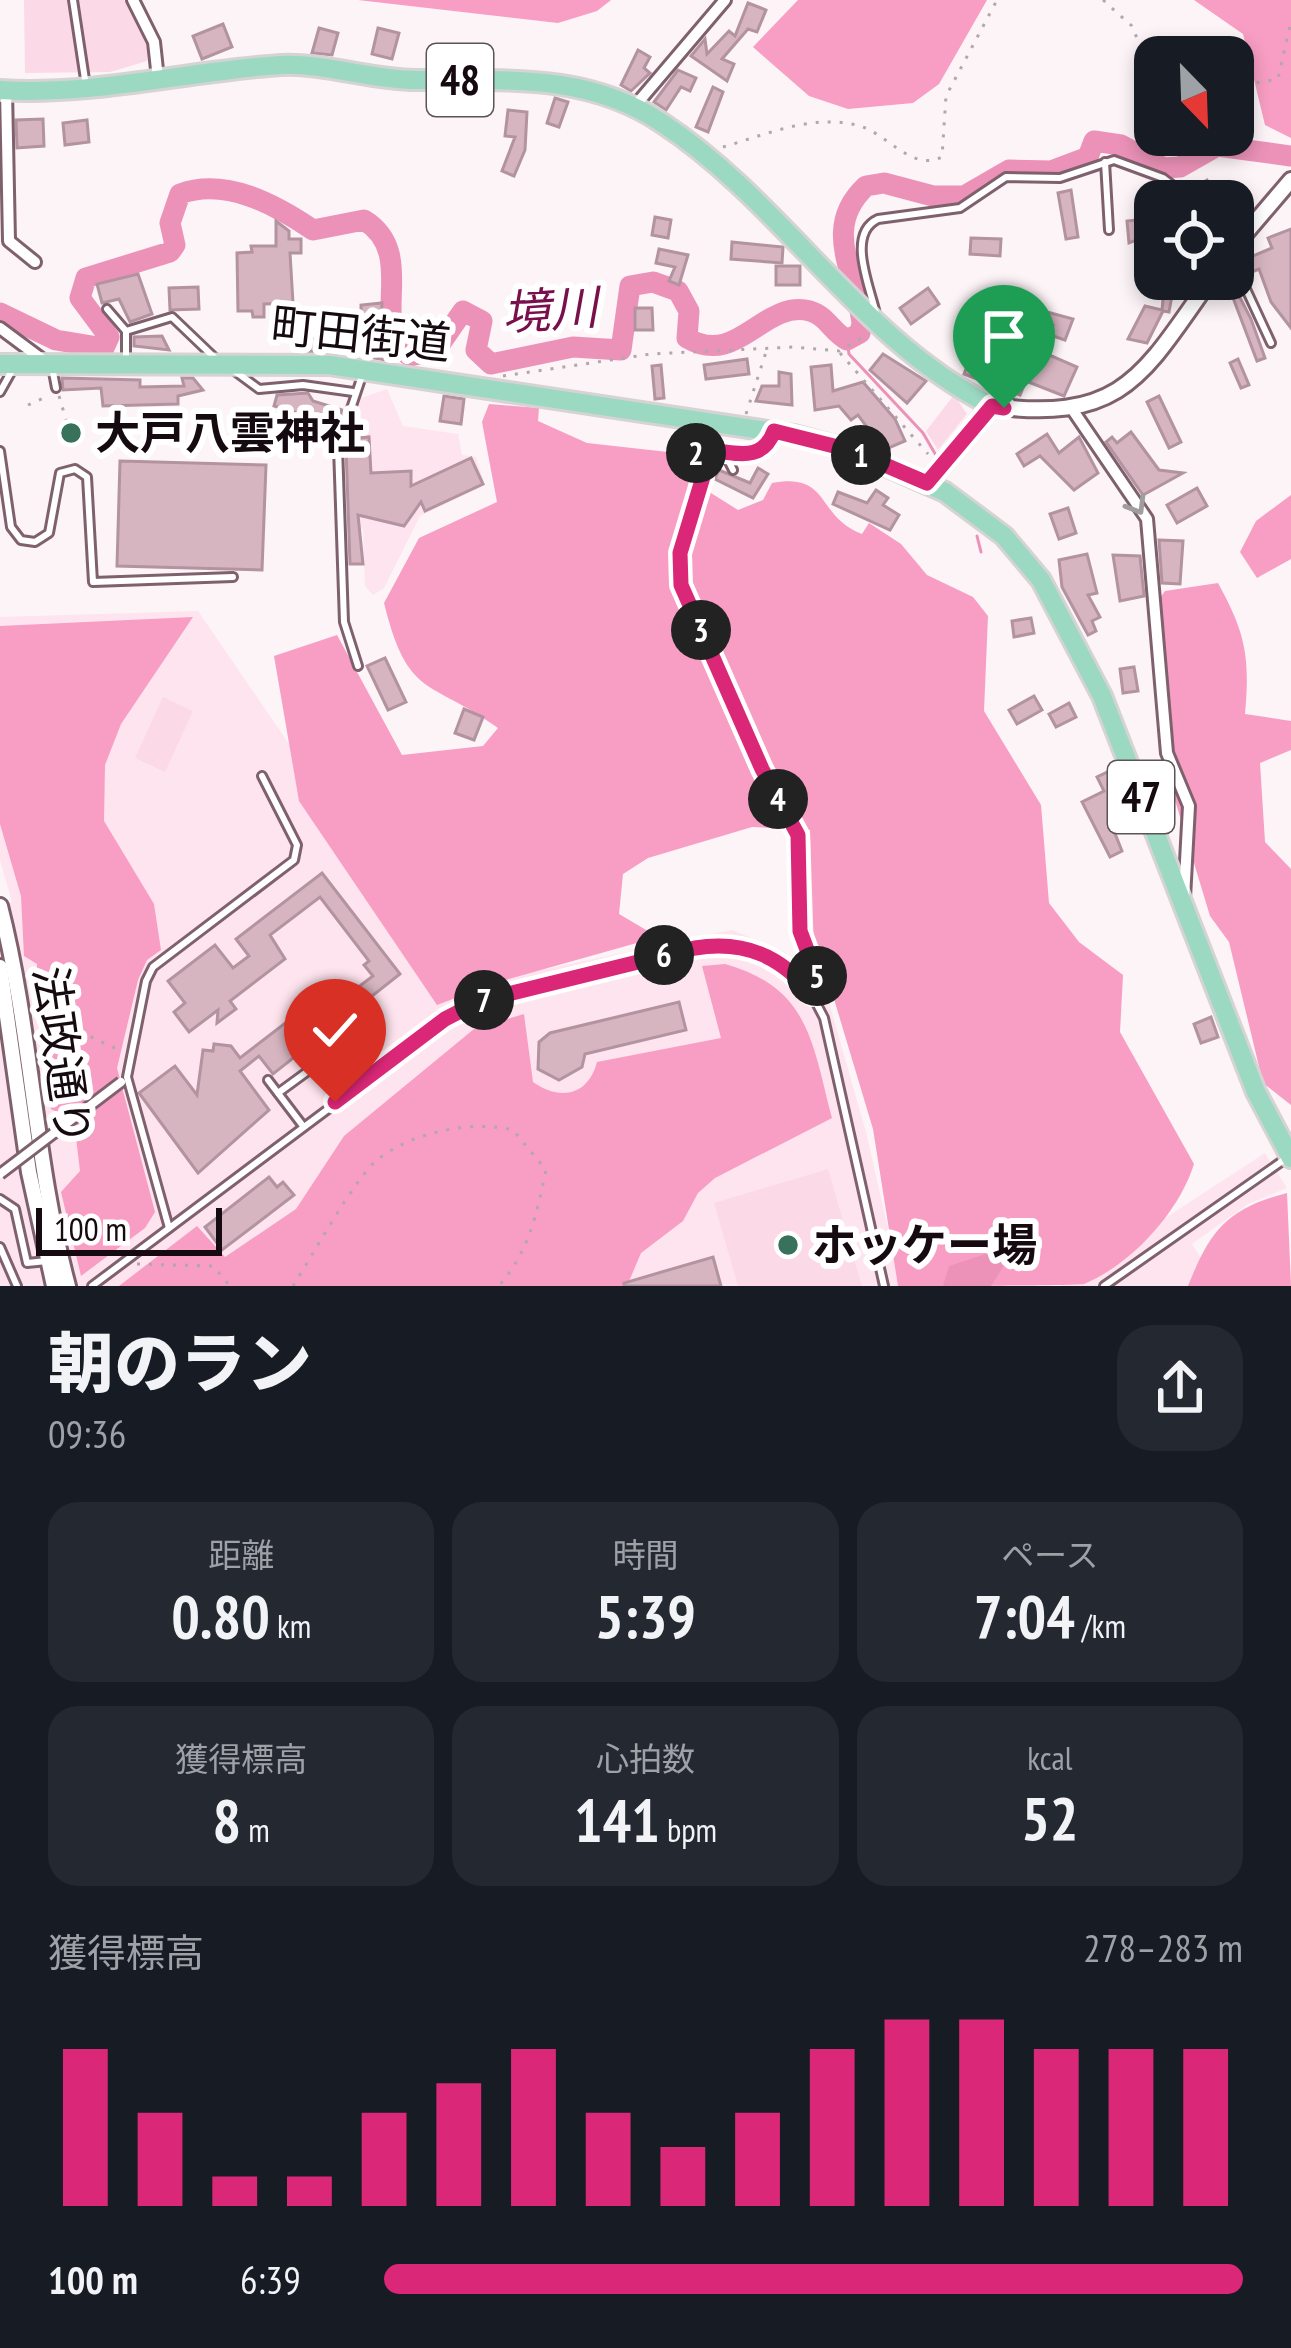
<!DOCTYPE html>
<html lang="ja">
<head>
<meta charset="utf-8">
<style>
  :root { --surface:#171b24; --page:#242831; --text:#f1f3f6; --muted:#9ea1a6; --accent:#db2777 }
  body { margin:0; font-family:"PT Sans Narrow","Noto Sans JP",sans-serif; background:var(--page); color:var(--text); height:100vh; display:flex; flex-direction:column; font-size:45px; white-space:nowrap }
  * { box-sizing:border-box; margin:0 }
  p { font-size:39px; color:var(--muted) }
  .icon { flex:none; width:66px; height:66px; fill:none; stroke:currentColor; stroke-width:2; stroke-linecap:round; stroke-linejoin:round }
  .map { position:relative; height:1286px; overflow:hidden }
  .side { display:flex; flex-direction:column; background:var(--surface); flex:1 }
  .side>* { flex:none }
  .needle { width:78px; rotate:157deg }
  .buttons { position:absolute; left:1134px; top:36px; display:grid; gap:24px }
  .buttons a { display:grid; place-items:center; width:120px; height:120px; border-radius:24px; background:var(--surface); box-shadow:0 6px 18px #0003; font-size:60px }
  .scale { position:absolute; left:36px; bottom:30px; width:186px; box-sizing:border-box; padding-left:12px; border:6px solid #150a0f; border-top:0; font-size:33px; line-height:42px; white-space:nowrap; color:#150a0f; -webkit-text-stroke:9px #fff; paint-order:stroke }
  .pin { position:absolute; display:grid; place-items:center; width:102px; height:102px; color:#fff; margin:-123px -51px; border-radius:50% 50% 50% 0; rotate:-45deg; box-shadow:0 0 12px #0007 }
  .pin .icon { rotate:45deg }
  .km { position:absolute; width:60px; height:60px; margin:-30px; border-radius:50%; background:#222; color:#fff; font-size:33px; line-height:60px; text-align:center }
  .round { display:grid; place-items:center; flex:none; width:126px; height:126px; border-radius:36px; background:var(--page) }
  .overview { display:flex; align-items:center; justify-content:space-between; height:204px; padding:0 48px }
  h1 { font-size:66px; font-weight:800; line-height:90px }
  .metrics { display:grid; grid-template-columns:repeat(3,1fr); gap:18px; height:204px; padding:12px 48px }
  .metrics div { display:grid; align-content:center; border-radius:30px; background:var(--page); text-align:center }
  .metrics b { font-size:60px; font-weight:800 }
  .metrics small { font-size:33px; font-weight:400 }
  .metrics p { font-size:33px }
  .chart { height:336px; padding:24px 48px }
  .chart p { display:flex; justify-content:space-between }
  .chart svg { width:100%; height:216px; margin-top:12px; stroke:var(--accent); stroke-width:6 }
  ul { padding:0 48px; list-style:none; font-size:39px }
  li { display:grid; grid-template-columns:192px 144px 1fr; align-items:center; height:90px }
  li i { height:30px; border-radius:15px; background:var(--accent) }
  .map>svg:first-child { display:block }
</style>
</head>
<body>
<div class="map">
<svg width="1291" height="1286" viewBox="0 0 1291 1286">
  <rect width="100%" height="100%" fill="#fcf4f7"/>
  <g fill="#fee4ee">
    <path d="M387,389l16,37 55,8 4,21 14,2 9,28 -65,31 -36,72 -11,7 -8,-9 -2,-57 -16,-5 -5,-85 14,-39z"/>
    <path d="M198,611l258,377 276,-58 53,22 41,40 40,140 35,154h-901v-380l12,-4 -12,-42v-243z"/>
    <path d="M1265,1153l22,35 -39,16 -56,40 26,42h-157z"/>
  </g>
  <g fill="#fcd9e6">
    <path d="M24,0h100c16,18 26,37 23,61l-37,11 -85,1z"/>
    <path d="M954,395l13,19 -29,36 -12,-19z"/>
    <path d="M163,697l30,14 -28,61 -30,-14z"/>
    <path d="M828,1169l34,117h-124l-24,-83z"/>
  </g>
  <g fill="#f89dc3">
    <path d="M358,0h253l-14,11 -39,12z"/>
    <path d="M798,0h189l-48,84 -26,19 -65,6 -39,-13 -56,-49z"/>
    <path d="M1194,0h97v138l-26,-13 -22,-91z"/>
    <path d="M489,404l50,4 -1,13 49,22 90,10 18,30 43,27 25,-10 9,-17c59,-11 43,33 90,51l7,-11 32,21 26,31 46,22 15,19 -4,95 57,94 8,98 30,39 44,33 -3,57 74,132c-15,48 -62,100 -110,120 -21,2 -154,2 -186,2l-25,-157 -45,-150 -14,-27 -4,-122 -58,-3 -104,31 -25,16 -4,40 39,23 -163,46 -58,22 -138,-204 -25,-145 63,-21 65,120 81,-9 15,-18c-69,-50 -90,-28 -114,-125l35,-65 78,-36 -15,-80z"/>
    <path d="M1291,495v64l-34,19 -17,-26 16,-31z"/>
    <path d="M1218,583c28,51 32,74 27,131l46,7v29l-31,13 5,79 26,27v236l-28,-22 -34,-141 -19,-26 -42,-139 -13,-172 10,-14z"/>
    <path d="M193,617l-72,107 -16,41 -1,56 50,83 7,46 -14,10 -9,20 -21,88 38,144 -10,16 -64,48 -20,-84 19,-21 -6,-50 -23,-12 -15,-119 1,-26 -13,-8 -3,-60 -21,-72v-198z"/>
    <path d="M725,964c85,24 87,79 107,154l-117,60 -17,15 -15,28 -42,32 -14,33h-508l78,-60 28,31 71,-48 48,-73 130,-107 50,-15 9,68c27,19 55,14 64,-20l124,-24 -19,-72z"/>
    <path d="M1287,1193l4,93h-103c22,-55 38,-77 99,-93z"/>
  </g>
  <path fill="#ec92b8" d="M1001,1249l9,7 -19,30h-48l6,-20z"/>
  <g fill="none" stroke-linecap="round" stroke-linejoin="round">
    <g stroke="#ec92b8" stroke-width="3">
      <path d="M847,340l2,14 74,79 14,24"/>
      <path d="M977,536l4,16"/>
    </g>
    <path stroke="#ec92b8" stroke-width="21" d="M0,313l56,27 48,8 5,-11 -29,-39 6,-20 84,-26 5,-7 -5,-22 10,-29c46,-17 96,11 133,36l51,-10c56,34 2,109 46,136l26,-6 27,-39 19,10 -6,29 15,14 82,-17 48,3 9,-64 23,-4 25,9 11,20 -2,27c51,30 76,-39 123,-27 17,5 22,21 37,29l13,-7 2,-10c-6,-51 -41,-95 4,-137l18,-3 49,13h31l45,-26 42,1 37,-14 6,-16 27,4 43,23 16,-1 37,-21 74,10"/>
  </g>
  <g fill="#d6b5c1" stroke="#b3939f" stroke-width="3">
    <path d="M748,3l18,7 -9,22 -9,-3 -26,30 12,5 -7,17 -36,-25 14,-17 2,15 22,-23 6,5z"/>
    <path d="M223,24l9,23 -30,12 -9,-23z"/>
    <path d="M319,28l19,5 -6,22 -20,-2z"/>
    <path d="M378,28l21,5 -7,26 -20,-5z"/>
    <path d="M638,50l12,7 -6,11 6,5 -19,18 -10,-6z"/>
    <path d="M678,70l18,8 -6,13 -9,-4 -15,23 -12,-8z"/>
    <path d="M713,87l10,5 -15,40 -12,-5z"/>
    <path d="M555,98l13,4 -9,25 -12,-4z"/>
    <path d="M508,110l19,2 -2,38 -11,26 -12,-5 13,-34 -10,-1z"/>
    <path d="M43,119l1,27 -27,2 -1,-28z"/>
    <path d="M87,120l2,22 -24,3 -2,-22z"/>
    <path d="M1207,180l10,16 -15,5 -8,-13z"/>
    <path d="M1071,190l7,47 -12,2 -8,-46z"/>
    <path d="M655,217l16,3 -3,18 -16,-3z"/>
    <path d="M1155,218v15l-26,10 -2,-22z"/>
    <path d="M276,221l13,10v8h12v14h-11l3,50 -29,1v13h-11l-1,-6h-14l-1,-58 15,-1 -1,-6h25z"/>
    <path d="M1291,229v99l-20,-26 -12,-33 -12,5 -6,-13 31,-13 -4,-10z"/>
    <path d="M971,238l30,1 -1,17 -30,-2z"/>
    <path d="M732,242l51,5 -1,16 -51,-4z"/>
    <path d="M659,249l29,6 -9,30 -10,-4 6,-14 -19,-4z"/>
    <rect x="776" y="266" width="24" height="19"/>
    <path d="M138,274l14,40 -22,8 -11,-23 -17,4 -5,-19z"/>
    <path d="M1165,279h10l-6,33 -6,-1 -16,32 -19,-4 17,-33 17,4z"/>
    <path d="M1231,280l20,39 14,39 -8,3 -30,-79z"/>
    <path d="M198,287l1,22 -29,1 -1,-22z"/>
    <path d="M928,288l11,16 -28,20 -11,-16z"/>
    <path d="M382,303l-1,22h-20v-20z"/>
    <path d="M635,308h17l1,22h-18z"/>
    <path d="M1047,312l26,7 -8,21 -15,-5 3,-10 -9,-2z"/>
    <path d="M987,313l9,4 -3,10 50,18 -3,6 37,16 -13,29 -38,-15 -6,14 -56,-21z"/>
    <path d="M162,336l7,14 -35,-4v-9z"/>
    <path d="M305,338l33,2 -2,12 -32,-1z"/>
    <path d="M366,342l23,5 -3,13 -23,-4z"/>
    <path d="M883,354l43,27 -19,22 -37,-33z"/>
    <path d="M747,359l2,15 -43,5 -2,-14z"/>
    <path d="M1238,359l11,26 -8,3 -11,-25z"/>
    <path d="M661,365l3,33 -9,1 -3,-33z"/>
    <path d="M831,365l2,26 30,-9 32,37 10,22 -21,9 -26,-35 -7,5 -12,-14 -24,4 -4,-43z"/>
    <path d="M779,372l12,2 1,31 -36,-4 6,-15h17z"/>
    <path d="M62,378l78,2v7l44,-1 -2,-8h11l10,12 -25,6v8l-75,2 -2,-18 -38,2z"/>
    <path d="M308,393l5,8 29,9 -10,30 -43,-19 5,-9 -20,-6 3,-11z"/>
    <path d="M444,396l20,3 -3,25 -21,-3z"/>
    <path d="M1159,396l22,46 -12,6 -22,-46z"/>
    <path d="M1131,432l28,38 24,3 -40,22 -37,-53 6,-5 5,6z"/>
    <path d="M1047,434l12,19 20,-16 19,36 -24,17 -34,-34 -16,10 -7,-12z"/>
    <path d="M369,437l2,36 40,-2v15l60,-28 12,26 -58,27 -4,-9 -17,24 -46,-11 5,49h-13l-4,-116 3,-9z"/>
    <path d="M120,461l146,4 -4,105 -145,-4z"/>
    <path d="M758,468l10,6 -15,24 -38,-19 4,-9 31,13z"/>
    <path d="M1197,488l10,18 -30,17 -10,-18z"/>
    <path d="M876,490l12,8 -5,7 16,10 -9,15 -57,-26 5,-12 29,11z"/>
    <path d="M1068,508l8,25 -17,6 -9,-25z"/>
    <path d="M1159,540l24,1 -3,43 -18,-1z"/>
    <path d="M1087,554l10,39 -9,2 12,22 -8,4 4,10 -8,4 -26,-48 -3,-27z"/>
    <path d="M1113,555l27,1 4,40 -24,5z"/>
    <path d="M1031,618l3,15 -20,4 -2,-16z"/>
    <path d="M385,658l21,44 -18,8 -21,-44z"/>
    <path d="M1134,667l4,24 -15,2 -3,-24z"/>
    <path d="M1034,696l8,14 -25,14 -8,-14z"/>
    <path d="M1069,703l7,14 -20,10 -7,-13z"/>
    <path d="M464,709l19,8 -9,23 -19,-7z"/>
    <path d="M1114,769l13,51 -15,6 10,25 -12,6 -28,-55 22,-11 -7,-14z"/>
    <path d="M322,873l78,101 -127,100 -14,-18 -19,15 29,39 -71,63 -59,-80 36,-27 22,29 6,-45 10,1 1,-7 17,2 9,12 74,-57 10,12 49,-37 -9,-11 5,-4 -49,-64 -50,38 15,24 -55,42 6,8 -19,14 1,-13 -29,22 -15,-20 11,-9 -17,-22 47,-36 18,23 16,-12 -13,-17z"/>
    <path d="M679,1002l7,28 -101,24 -3,13 -23,13 -21,-11 1,-27 11,-9z"/>
    <path d="M1211,1017l7,20 -17,6 -7,-19z"/>
    <path d="M269,1177l8,10 6,-5 11,13 -72,55 -17,-23z"/>
    <path d="M713,1257l8,29h-97v-3z"/>
  </g>
  <g fill="none" stroke-linecap="round" stroke-linejoin="round">
    <g stroke="#7f616d" stroke-width="12">
      <g id="service">
        <path d="M73,0l13,86"/>
        <path d="M1105,162l4,68"/>
        <path d="M1233,261l38,82"/>
        <path d="M107,309l19,22"/>
        <path d="M876,314c-6,-28 -30,-80 2,-95l82,-11 46,-31 54,1 54,-18 49,18 30,23"/>
        <path d="M126,359v-28l46,-14 46,44"/>
        <path d="M52,367l4,21"/>
        <path d="M232,369l27,20 44,-4 50,7"/>
        <path d="M0,392l14,-25"/>
        <path d="M0,451l11,76 10,13 14,2 14,-9 11,-60 15,-4 12,8 6,105 140,-5"/>
        <path d="M733,470l-5,-10 5,-6 30,-3 10,-17"/>
        <path d="M358,666l-14,-44 -6,-175 25,-74"/>
        <path d="M268,1080l35,46"/>
        <path d="M278,1093l67,-49"/>
        <path d="M0,1199l15,10 12,54 20,-2"/>
        <path d="M169,1228l-42,-151 19,-96 7,-14 141,-107 3,-15 -35,-69"/>
        <path d="M0,1247l17,39"/>
        <path d="M92,1286l371,-278 49,-17 199,-46 39,4 34,16 28,30 12,23 60,268"/>
        <path d="M1104,1286l184,-129"/>
      </g>
    </g>
    <g stroke="#7f616d" stroke-width="16">
      <g id="minor">
        <path d="M133,0l21,42 4,37"/>
        <path d="M6,90l3,151 26,21"/>
        <path d="M634,107l91,-107"/>
        <path d="M0,328l47,35"/>
        <path d="M1072,409l75,110 20,234 22,53 -5,92"/>
      </g>
    </g>
    <g stroke="#7f616d" stroke-width="20">
      <g id="tertiary">
        <path d="M1233,248l58,-68"/>
        <path d="M992,406c131,17 151,-31 219,-127"/>
        <path d="M0,906c32,125 34,255 68,380"/>
        <path d="M0,967l29,205 25,114"/>
      </g>
    </g>
    <g stroke="#d5d3d4" stroke-width="24">
      <g id="primary">
        <path d="M0,90c94,6 187,-19 281,-25 46,-2 89,15 135,15 87,1 170,-8 246,43 122,80 198,217 330,283l-65,77"/>
        <path d="M0,364l329,1 465,70 56,15 95,42 59,44 37,44 61,116 154,396 35,66"/>
      </g>
    </g>
    <g stroke="#b1a8ac" stroke-width="3" stroke-dasharray="3 9" stroke-linecap="butt">
      <path d="M1103,0l29,26 23,57"/>
      <path d="M1233,87l45,-8 13,-58"/>
      <path d="M723,147c45,-13 91,-34 137,-21 29,9 52,46 82,31l4,-61 51,-96"/>
      <path d="M840,353l88,101"/>
      <path d="M503,376l148,-22 143,-7 45,4 30,-17"/>
      <path d="M59,396l8,27"/>
      <path d="M28,405l20,-9"/>
      <path d="M746,414l21,-65"/>
      <path d="M723,452l-27,-2 7,27 -23,76 1,32 81,184 36,66 2,96 18,48 -3,9"/>
      <path d="M40,986l45,48 36,17"/>
      <path d="M137,1264l76,2 17,20"/>
      <path d="M293,1286c18,-28 62,-108 84,-126 35,-28 94,-40 136,-30l33,40c-10,46 -16,79 -47,116"/>
    </g>
    <use href="#service" stroke="#fff" stroke-width="6"/>
    <use href="#minor" stroke="#fff" stroke-width="10"/>
    <use href="#tertiary" stroke="#fff" stroke-width="14"/>
    <use href="#primary" stroke="#9cd9c2" stroke-width="18"/>
    <g stroke="#7f616d" stroke-width="14" stroke-linecap="butt">
      <path id="pedestrian-bridge" d="M0,1174l121,-92"/>
    </g>
    <use href="#pedestrian-bridge" stroke="#fff" stroke-width="8"/>
  </g>
  <defs><path id="oneway-chevron" d="M-2-3.5L2.5 0L-2 3.5" fill="none" stroke-width="1.6" stroke-linecap="round" stroke-linejoin="round" transform="scale(3)"/></defs>
  <use stroke="#a19d9f" href="#oneway-chevron" transform="translate(1137 506) rotate(59)"/>
  <g fill="none" stroke-linecap="round" stroke-linejoin="round">
    <g stroke="#fff" stroke-width="24">
      <path id="route" d="M335,1102l110,-83 35,-18 215,-53c49,-8 87,8 117,47l6,-16 -18,-48 -2,-96 -36,-66 -81,-184 -1,-32 23,-76 -7,-27c29,-3 64,19 78,-19l76,19 77,33 65,-77 12,2"/>
    </g>
    <use href="#route" stroke="#db2777" stroke-width="15"/>
  </g>
  <g fill="#38725c" stroke="#fff" stroke-width="4.5">
    <circle cx="71" cy="433" r="12"/>
    <circle cx="788" cy="1245" r="12"/>
  </g>
  <g text-anchor="middle" stroke-width="12" stroke-linejoin="round" paint-order="stroke">
    <g fill="#fff" stroke="#5b5457" stroke-width="3">
      <rect x="427" y="44" width="66" height="72" rx="9"/>
      <rect x="1108" y="761" width="66" height="72" rx="9"/>
    </g>
    <g font-size="42" font-weight="bold" fill="#150a0f">
      <text x="460" y="95">48</text>
      <text x="1141" y="812">47</text>
    </g>
    <g font-size="45" fill="#150a0f" stroke="#fff">
      <text transform="translate(361 334) rotate(6)" y="16">町田街道</text>
      <text transform="translate(62 1056) rotate(82)" y="16">法政通り</text>
    </g>
    <g font-size="45" font-weight="bold" fill="#150a0f" stroke="#fff" text-anchor="start">
      <text x="95" y="449">大戸八雲神社</text>
      <text x="812" y="1261">ホッケー場</text>
    </g>
    <g font-size="48" font-style="italic" fill="#7a104b" stroke="#fff">
      <text transform="translate(550 310) rotate(-4)" y="17">境川</text>
    </g>
  </g>
</svg>
<div class="buttons">
<a><svg class="needle" viewBox="-14 -14 28 28"><path d="M0-13l5 13h-10z" fill="#e53935"/><path d="M0 13l5-13h-10z" fill="#9ea1a6"/></svg></a>
<a><svg class="icon" aria-label="locate" viewBox="0 0 24 24"><circle cx="12" cy="12" r="6"/><path d="M12 2v4M12 18v4M2 12h4M18 12h4"/></svg></a>
</div>
<div class="scale">100 m</div>
<div class="pin" style="left:1004px;top:408px;background:#1e9e55"><svg class="icon" aria-label="arrive" viewBox="0 0 24 24"><path d="M6 21V4h12l-3 4 3 4H6"/></svg></div>
<div class="pin" style="left:335px;top:1102px;background:#d93025"><svg class="icon" aria-label="check" viewBox="0 0 24 24"><path d="M5 12l5 5 9-10"/></svg></div>
<b class="km" style="left:861px;top:455px">1</b>
<b class="km" style="left:696px;top:453px">2</b>
<b class="km" style="left:701px;top:630px">3</b>
<b class="km" style="left:778px;top:799px">4</b>
<b class="km" style="left:817px;top:976px">5</b>
<b class="km" style="left:664px;top:955px">6</b>
<b class="km" style="left:484px;top:1000px">7</b>
</div>
<section class="side">
<div class="overview"><div><h1>朝のラン</h1><p>09:36</p></div><a class="round"><svg class="icon" aria-label="share" viewBox="0 0 24 24"><path d="M12 15V3M7 8l5-5 5 5M5 13v7h14v-7"/></svg></a></div>
<div class="metrics">
<div><p>距離</p><b>0.80<small> km</small></b></div>
<div><p>時間</p><b>5:39</b></div>
<div><p>ペース</p><b>7:04<small> /km</small></b></div>
</div>
<div class="metrics">
<div><p>獲得標高</p><b>8<small> m</small></b></div>
<div><p>心拍数</p><b>141<small> bpm</small></b></div>
<div><p>kcal</p><b>52</b></div>
</div>
<div class="chart"><p><span>獲得標高</span>278–283 m</p>
<svg viewBox="0 0 160 44" preserveAspectRatio="none"><path d="M5 44V12M15 44V25M25 44V38M35 44V38M45 44V25M55 44V19M65 44V12M75 44V25M85 44V32M95 44V25M105 44V12M115 44V6M125 44V6M135 44V12M145 44V12M155 44V12"/></svg>
</div>
<ul>
<li><b>100 m</b>6:39<i style="width:100%"></i></li>
</ul>
</section>
</body>
</html>
